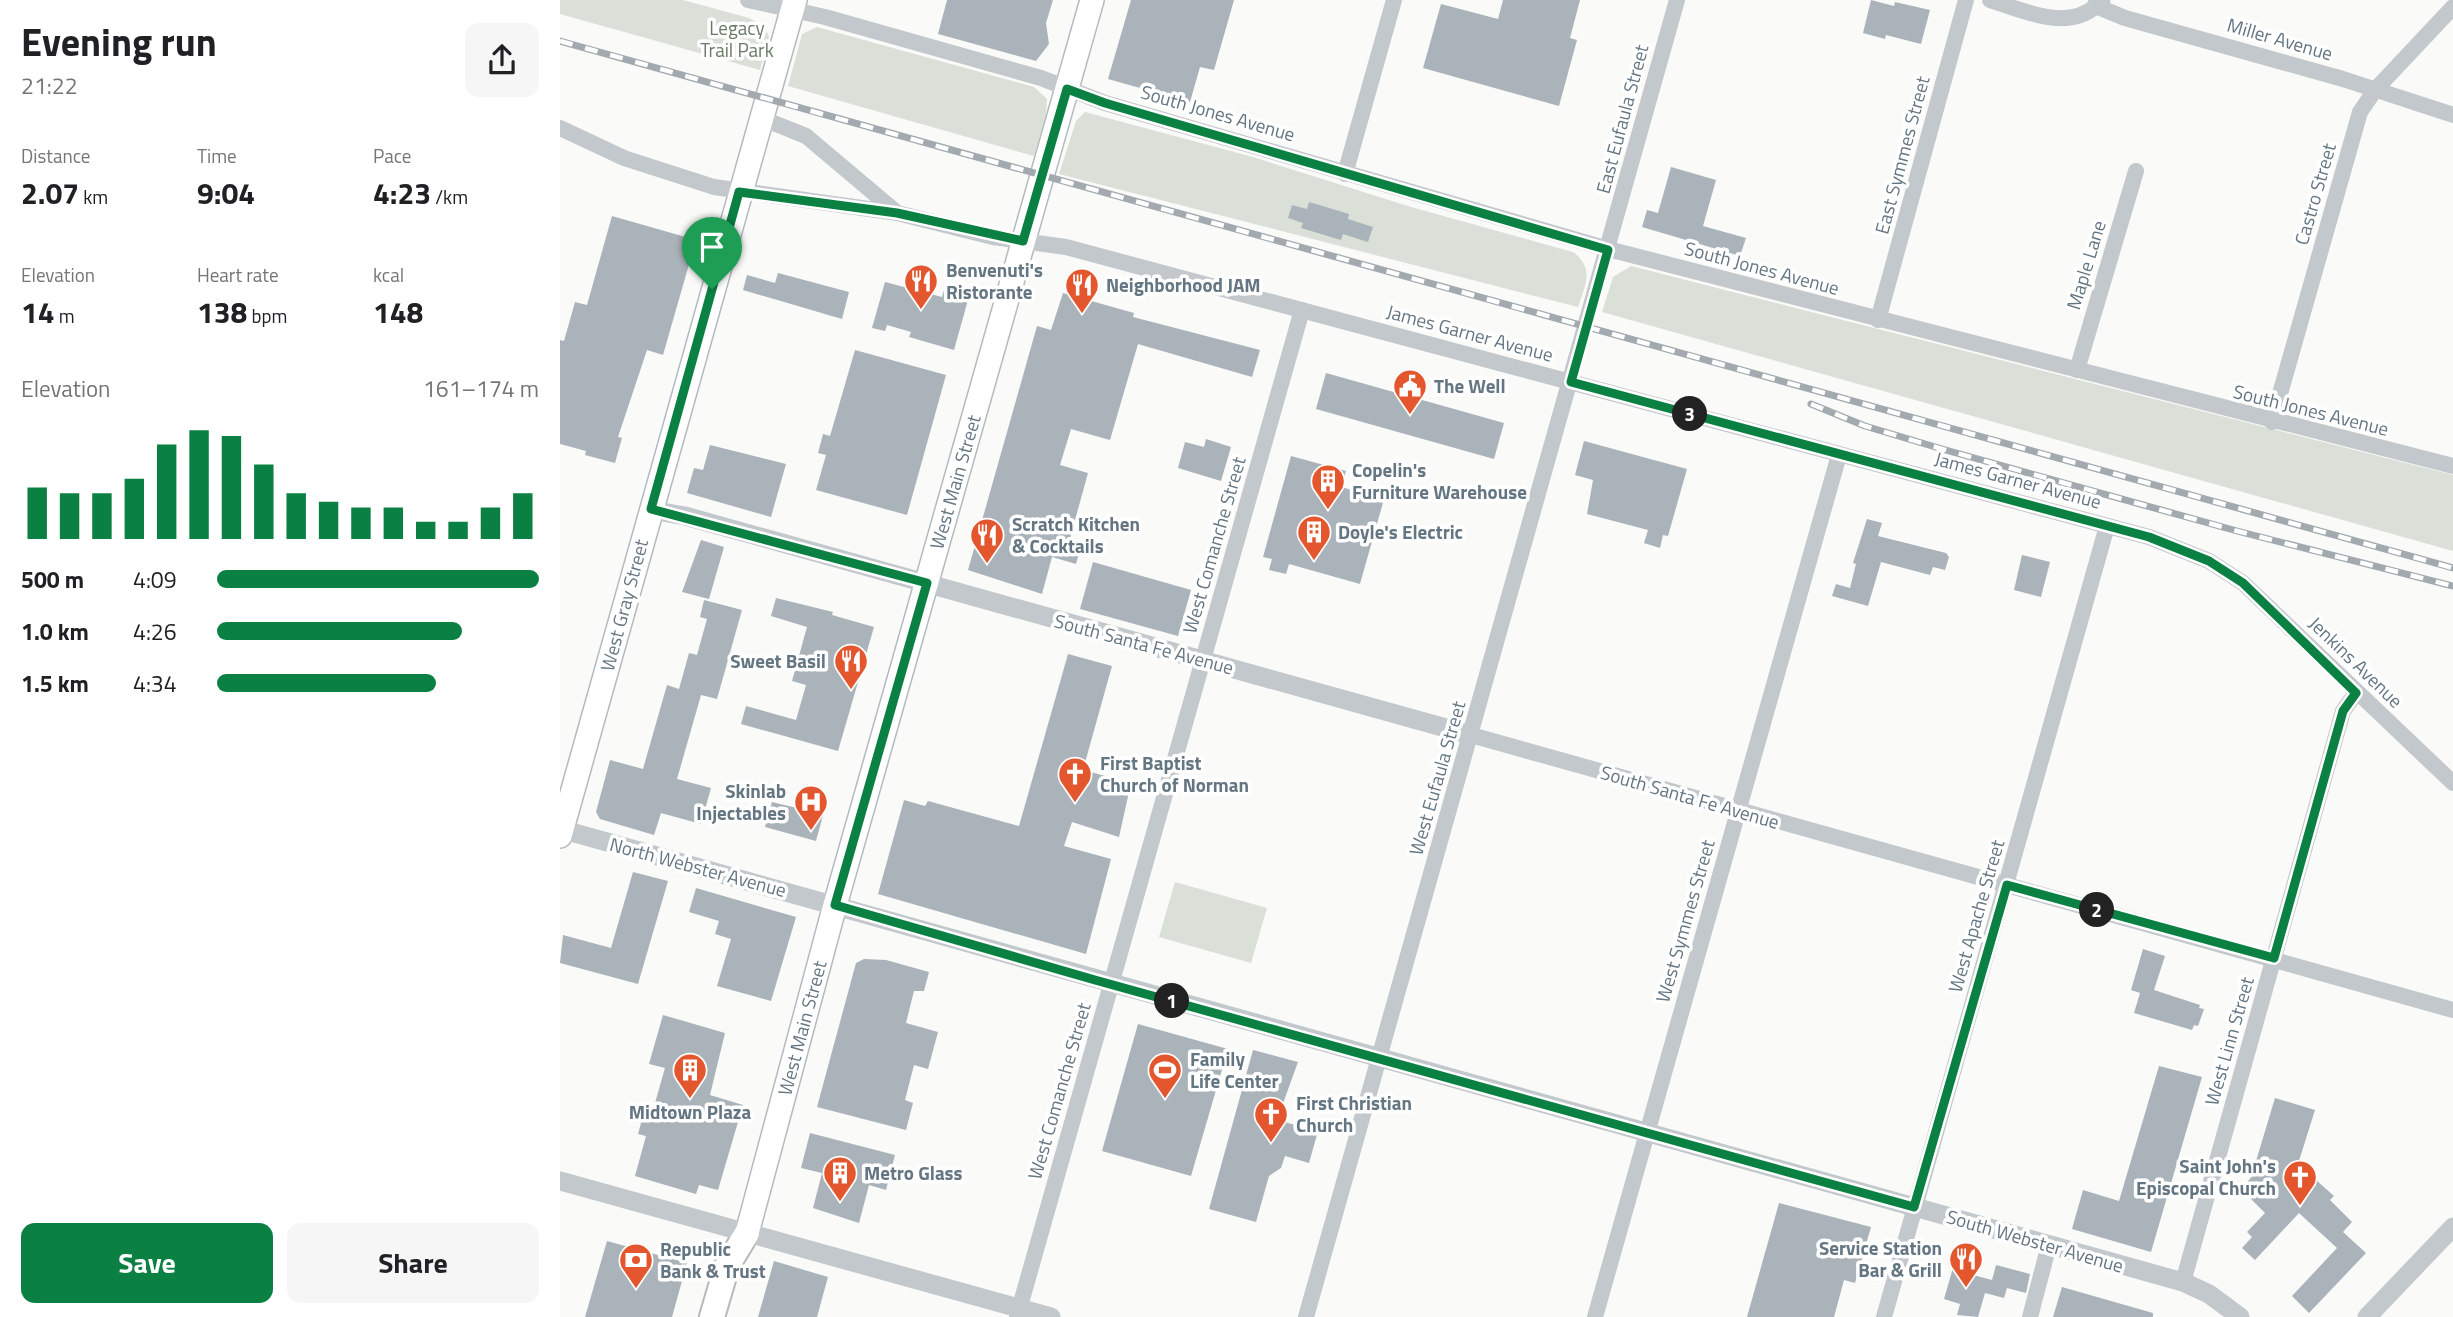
<!DOCTYPE html>
<html lang="en">
<head>
<meta charset="utf-8">
<style>
  :root { --surface:#fff; --page:#f6f6f6; --text:#202124; --muted:#757577; --accent:#0b8043 }
  body { margin:0; font-family:"Titillium Web",sans-serif; background:var(--page); color:var(--text); height:100vh; display:flex; flex-direction:column; font-size:26px; white-space:nowrap }
  * { box-sizing:border-box; margin:0 }
  p { font-size:23px; color:var(--muted) }
  .icon { flex:none; width:38px; height:38px; fill:none; stroke:currentColor; stroke-width:2; stroke-linecap:round; stroke-linejoin:round }
  .map { position:relative; flex:1; overflow:hidden }
  .sheet { display:flex; flex-direction:column; background:var(--surface); width:560px }
  .sheet>* { flex:none }
  .pin { position:absolute; display:grid; place-items:center; width:60px; height:60px; color:#fff; margin:-72px -30px; border-radius:50% 50% 50% 0; rotate:-45deg; box-shadow:0 0 7px #0007 }
  .pin .icon { rotate:45deg }
  .km { position:absolute; width:35px; height:35px; margin:-18px; border-radius:50%; background:#222; color:#fff; font-size:19px; line-height:35px; text-align:center }
  .round { display:grid; place-items:center; flex:none; width:74px; height:74px; border-radius:14px; background:var(--page) }
  .head { display:flex; align-items:center; justify-content:space-between; height:119px; padding:0 21px }
  h1 { font-size:38px; font-weight:700; line-height:52px }
  .figures { display:grid; grid-template-columns:repeat(3,1fr); gap:10px; height:119px; padding:7px 21px }
  .figures div { display:grid; align-content:center }
  .figures b { font-size:30px; font-weight:700 }
  .figures small { font-size:19px; font-weight:400 }
  .figures p { font-size:19px }
  .chart { height:196px; padding:14px 21px }
  .chart p { display:flex; justify-content:space-between }
  .chart svg { width:100%; height:126px; margin-top:7px; stroke:var(--accent); stroke-width:6 }
  .action { display:flex; gap:14px; margin-top:auto; padding:14px 21px }
  .action a { flex:1; height:80px; border-radius:14px; background:var(--accent); color:#fff; font-size:28px; font-weight:700; line-height:80px; text-align:center }
  .action a+a { background:var(--page); color:var(--text) }
  ul { padding:0 21px; list-style:none; font-size:23px }
  li { display:grid; grid-template-columns:112px 84px 1fr; align-items:center; height:52px }
  li i { height:18px; border-radius:9px; background:var(--accent) }
  main { display:flex; flex:1; min-height:0 }
  .map>svg:first-child { display:block }
</style>
</head>
<body>
<main>
<section class="sheet">
<div class="head"><div><h1>Evening run</h1><p>21:22</p></div><a class="round"><svg class="icon" aria-label="share" viewBox="0 0 24 24"><path d="M12 15V3M7 8l5-5 5 5M5 13v7h14v-7"/></svg></a></div>
<div class="figures">
<div><p>Distance</p><b>2.07<small> km</small></b></div>
<div><p>Time</p><b>9:04</b></div>
<div><p>Pace</p><b>4:23<small> /km</small></b></div>
</div>
<div class="figures">
<div><p>Elevation</p><b>14<small> m</small></b></div>
<div><p>Heart rate</p><b>138<small> bpm</small></b></div>
<div><p>kcal</p><b>148</b></div>
</div>
<div class="chart"><p><span>Elevation</span>161–174 m</p>
<svg viewBox="0 0 160 44" preserveAspectRatio="none"><path d="M5 44V26M15 44V28M25 44V28M35 44V23M45 44V11M55 44V6M65 44V8M75 44V18M85 44V28M95 44V31M105 44V33M115 44V33M125 44V38M135 44V38M145 44V33M155 44V28"/></svg>
</div>
<ul>
<li><b>500 m</b>4:09<i style="width:100%"></i></li>
<li><b>1.0 km</b>4:26<i style="width:76%"></i></li>
<li><b>1.5 km</b>4:34<i style="width:68%"></i></li>
</ul>
<div class="action"><a>Save</a><a>Share</a></div>
</section>
<div class="map">
<svg width="1893" height="1317" viewBox="0 0 1893 1317">
  <rect width="100%" height="100%" fill="#fafaf8"/>
  <g fill="#dadfd7">
    <path d="M0,0h123l66,18 15,8 5,11 -9,33 -200,-56z"/>
    <path d="M257,27l217,60 13,12 -1,16 -12,41 -246,-70 14,-52z"/>
    <path d="M525,112l168,45 158,50 162,45c22,16 12,34 5,55l-519,-133 17,-53z"/>
    <path d="M1071,266l822,209v76l-851,-239 11,-35z"/>
    <path d="M615,882l92,26 -16,55 -92,-26z"/>
  </g>
  <g fill="#aab3b9">
    <path d="M387,0h106l-7,23 3,21 -13,17 -98,-27z"/>
    <path d="M571,0h103l-20,70 -14,-3 -10,35 -82,-23z"/>
    <path d="M943,0h77l-10,38 7,2 -18,66 -136,-38 18,-64 57,15z"/>
    <path d="M1311,0l23,6 1,-4 35,8 -9,34 -35,-9 -1,4 -22,-6z"/>
    <path d="M1111,167l45,13 -13,46 43,12 -6,18 -98,-29 5,-17 11,3z"/>
    <path d="M749,202l40,12 -1,5 25,8 -5,15 -25,-8 -2,6 -40,-12 2,-5 -15,-5 4,-13 15,4z"/>
    <path d="M52,216l84,24 -33,115 -16,-5 -29,87 4,1 -7,25 -30,-8 1,-4 -26,-7v-104l4,1 11,-39 12,3z"/>
    <path d="M218,273l71,19 -7,27 -99,-29 4,-15 28,8z"/>
    <path d="M325,282l57,15 4,-14 25,6 -17,61 -45,-13 2,-5 -24,-7 -2,6 -13,-3z"/>
    <path d="M503,293l71,20 -1,4 127,33 -8,27 -114,-33 -28,96 -39,-11 -11,36 28,8 -19,69 12,4 -5,18 -24,-7 -10,37 -74,-24 69,-244 14,4z"/>
    <path d="M295,350l91,25 -39,140 -91,-25 10,-35 -8,-2 5,-19 7,2z"/>
    <path d="M766,373l178,50 -10,36 -178,-50z"/>
    <path d="M646,439l25,8 -10,34 -43,-13 7,-26 19,5z"/>
    <path d="M1024,441l103,28 -19,67 -5,-1 -3,13 -16,-5 4,-13 -61,-16 6,-34 -18,-5z"/>
    <path d="M150,445l76,19 -15,53 -84,-24 7,-25 9,2z"/>
    <path d="M731,456l55,15 -5,16 43,12 -24,85 -71,-20 -3,10 -17,-4 3,-11 -9,-2z"/>
    <path d="M1307,519l15,4 -4,13 68,17 3,4 -4,13 -12,-3 -3,8 -49,-13 -13,44 -36,-10 4,-12 14,4 6,-24 -3,-1z"/>
    <path d="M141,540l23,7 -15,52 -27,-7z"/>
    <path d="M1462,555l28,7 -9,35 -27,-7z"/>
    <path d="M533,562l98,28 -13,46 -98,-27z"/>
    <path d="M216,598l57,14 -1,3 42,12 -36,124 -97,-27 5,-18 50,14 10,-35 -14,-4 15,-54 -36,-11z"/>
    <path d="M144,600l38,10 -25,89 -16,-4 -24,84 34,9 -10,36 -40,-11 -7,22 -54,-16 -4,-7 14,-52 33,9 24,-84 12,4 10,-36 8,2 10,-36 -7,-2z"/>
    <path d="M508,654l44,12 -29,104 48,13 -12,54 -47,-15 -8,24 47,13 -25,95 -208,-60 26,-94 21,6 3,-5 91,25z"/>
    <path d="M239,801l26,7 -9,33 -51,-14 7,-25 25,6z"/>
    <path d="M73,872l35,9 -30,103 -78,-21 3,-28 48,13z"/>
    <path d="M136,888l100,29 -25,84 -54,-15 14,-47 -16,-5 4,-13 -30,-9z"/>
    <path d="M1583,949l22,7 -11,34 46,15 -1,3 5,1 -6,17 -4,-1 -2,5 -58,-17 6,-20 -9,-3z"/>
    <path d="M304,959l22,1 43,12 -5,19h-10l-8,32 32,9 -10,37 -14,-4 -9,35 8,3 -7,27 -89,-23 39,-144z"/>
    <path d="M103,1015l62,18 -15,62 33,10 -25,85 -19,-5 -3,9 -61,-18 11,-40 -8,-2 7,-26 8,2 12,-42 -16,-4z"/>
    <path d="M578,1024l90,25 -37,127 -89,-25z"/>
    <path d="M693,1050l45,12 -21,58 41,11 -9,32 -24,-7 -4,12 -12,8 -13,46 -47,-13z"/>
    <path d="M1599,1066l43,11 -51,175 -79,-23 11,-39 36,11z"/>
    <path d="M1715,1098l40,12 -17,54 36,32 -4,4 22,22 -9,10 23,21 -57,60 -17,-17 45,-48 -38,-35 -44,47 -13,-12 10,-11 -5,-5 18,-19 -24,-24 14,-16 -6,-5 7,-7z"/>
    <path d="M250,1133l85,22 -9,35 -17,-5 -10,38 -46,-15 9,-35 -21,-5z"/>
    <path d="M1219,1203l92,24 -16,56 -11,-3 -10,37h-87z"/>
    <path d="M47,1241l80,22 -15,54h-87z"/>
    <path d="M1397,1254l13,4 -4,15 26,7 4,-15 34,9 -4,19 -19,-5 -3,10 -19,-5 -7,24 -21,-2 3,-11 -16,-5z"/>
    <path d="M214,1261l54,16 -11,40h-59z"/>
    <path d="M1502,1287l91,26v4h-100z"/>
  </g>
  <g fill="none" stroke-linecap="round" stroke-linejoin="round">
    <g stroke="#b3babf" stroke-width="26">
      <g id="secondary">
        <path d="M0,836l235,-836"/>
        <path d="M187,1233l88,-328 257,-905"/>
      </g>
    </g>
    <g stroke="#b5babe" stroke-width="28">
      <path id="primary" d="M152,1317l15,-51 20,-33"/>
    </g>
    <g stroke="#c3c8cc" stroke-width="16">
      <path d="M188,0l77,17 216,61 64,25 503,146 845,217"/>
      <path d="M1430,0c33,10 76,32 106,6l29,12 218,61 110,36"/>
      <path d="M201,118l45,18 89,75"/>
      <path d="M0,128l64,30 90,29 183,26 96,24 73,10 1083,290 60,24 34,22 210,200"/>
      <path d="M785,174l49,-174"/>
      <path d="M1318,320l88,-320"/>
      <path d="M1517,370l59,-199"/>
      <path d="M1712,422l88,-310 15,-22 78,-83"/>
      <path d="M911,735l982,275"/>
      <path d="M1623,1282l160,-571 13,-18"/>
      <path d="M457,1317l285,-1007"/>
      <path d="M746,1317l371,-1317"/>
      <path d="M1035,1317l244,-862"/>
      <path d="M1324,1317l223,-791"/>
      <path d="M1470,1317l19,-72"/>
    </g>
    <g stroke="#c3c8cc" stroke-width="19">
      <path d="M1536,6l5,-6"/>
      <path d="M91,510l34,6 786,219"/>
      <path d="M0,829l1623,453 26,12 31,23"/>
      <path d="M0,1181l491,136"/>
      <path d="M1807,1317l86,-90"/>
    </g>
    <use href="#secondary" stroke="#fff" stroke-width="23"/>
    <use href="#primary" stroke="#fff" stroke-width="24"/>
    <g stroke="#a2aab0" stroke-width="7">
      <g id="rail">
        <path d="M0,41l1893,527"/>
        <path d="M1251,404l54,22 77,23 295,82 216,55"/>
      </g>
    </g>
    <use href="#rail" stroke="#fff" stroke-width="4.5" stroke-dasharray="13" stroke-linecap="butt"/>
  </g>
  <g fill="none" stroke-linecap="round" stroke-linejoin="round">
    <g stroke="#fff" stroke-width="14">
      <path id="route" d="M507,89l38,14 503,147 -37,132 578,155 60,24 34,22 113,110 -13,18 -69,247 -267,-73 -93,322 -819,-227 -260,-75 92,-322 -276,-74 88,-317 158,21 126,28z"/>
    </g>
    <use href="#route" stroke="#0b8043" stroke-width="9"/>
  </g>
  <defs>
    <g id="restaurant-pin" transform="scale(1.75)"><path d="M0 17L-7.5 6A9.5 9.5 0 1 1 7.5 6Z" fill="#e4572e" stroke="#fff"/><path d="M-5-6h1v4h1v-4h1v4h1v-4h1v5L-1.5 .5V6h-2V.5L-5-1ZM5-6V6H3V1.5H1.5Q1.5-4 5-6Z" fill="#fff"/></g>
    <g id="civic-pin" transform="scale(1.75)"><path d="M0 17L-7.5 6A9.5 9.5 0 1 1 7.5 6Z" fill="#e4572e" stroke="#fff"/><path d="M-.6-6.5H3V-4.5H.6V-3L4-1V1h2V6H-6V1h2V-1L-.6-3ZM-1.2 2.5V6h2.4V2.5Z" fill="#fff"/></g>
    <g id="building-pin" transform="scale(1.75)"><path d="M0 17L-7.5 6A9.5 9.5 0 1 1 7.5 6Z" fill="#e4572e" stroke="#fff"/><path d="M-4-6H4V6H1V3H-1V6H-4ZM-2.5-4.3h1.7v1.8h-1.7ZM.8-4.3h1.7v1.8H.8ZM-2.5-1h1.7V.8h-1.7ZM.8-1h1.7V.8H.8Z" fill="#fff"/></g>
    <g id="church-pin" transform="scale(1.75)"><path d="M0 17L-7.5 6A9.5 9.5 0 1 1 7.5 6Z" fill="#e4572e" stroke="#fff"/><path d="M-1.2-6h2.4v3.5h3.3v2.4h-3.3V6h-2.4V-.1h-3.3v-2.4h3.3Z" fill="#fff"/></g>
    <g id="hospital-pin" transform="scale(1.75)"><path d="M0 17L-7.5 6A9.5 9.5 0 1 1 7.5 6Z" fill="#e4572e" stroke="#fff"/><path d="M-5-5h3v3.5h4V-5h3V5h-3V1.5h-4V5h-3Z" fill="#fff"/></g>
    <g id="stadium-pin" transform="scale(1.75)"><path d="M0 17L-7.5 6A9.5 9.5 0 1 1 7.5 6Z" fill="#e4572e" stroke="#fff"/><path d="M0-5a6.5 5 0 1 0 0 10a6.5 5 0 1 0 0-10ZM-3.5-1.8h7v3.6h-7Z" fill="#fff"/></g>
    <g id="bank-pin" transform="scale(1.75)"><path d="M0 17L-7.5 6A9.5 9.5 0 1 1 7.5 6Z" fill="#e4572e" stroke="#fff"/><path d="M-6-4H6V4H-6ZM0-2.3a2.3 2.3 0 1 0 0 4.6a2.3 2.3 0 1 0 0-4.6Z" fill="#fff"/></g>
  </defs>
  <g fill-rule="evenodd">
    <use href="#restaurant-pin" x="361" y="281"/>
    <use href="#restaurant-pin" x="522" y="285"/>
    <use href="#civic-pin" x="850" y="386"/>
    <use href="#building-pin" x="768" y="481"/>
    <use href="#building-pin" x="754" y="532"/>
    <use href="#restaurant-pin" x="427" y="535"/>
    <use href="#restaurant-pin" x="291" y="661"/>
    <use href="#church-pin" x="515" y="774"/>
    <use href="#hospital-pin" x="251" y="802"/>
    <use href="#building-pin" x="130" y="1070"/>
    <use href="#stadium-pin" x="605" y="1070"/>
    <use href="#church-pin" x="711" y="1114"/>
    <use href="#building-pin" x="280" y="1173"/>
    <use href="#church-pin" x="1740" y="1177"/>
    <use href="#restaurant-pin" x="1406" y="1259"/>
    <use href="#bank-pin" x="76" y="1260"/>
  </g>
  <g text-anchor="middle" stroke-width="7" stroke-linejoin="round" paint-order="stroke">
    <g font-size="19" fill="#687a64" stroke="#fff">
      <text x="177" y="35">Legacy<tspan x="177" dy="22">Trail Park</tspan></text>
    </g>
    <g font-size="19" fill="#657683" stroke="#fff">
      <text transform="translate(1720 39) rotate(16)" y="7">Miller Avenue</text>
      <text transform="translate(658 113) rotate(16)" y="7">South Jones Avenue</text>
      <text transform="translate(1062 119) rotate(-75)" y="7">East Eufaula Street</text>
      <text transform="translate(1342 155) rotate(-75)" y="7">East Symmes Street</text>
      <text transform="translate(1755 194) rotate(-74)" y="7">Castro Street</text>
      <text transform="translate(1526 265) rotate(-73)" y="7">Maple Lane</text>
      <text transform="translate(1202 268) rotate(15)" y="7">South Jones Avenue</text>
      <text transform="translate(910 333) rotate(15)" y="7">James Garner Avenue</text>
      <text transform="translate(1751 410) rotate(14)" y="7">South Jones Avenue</text>
      <text transform="translate(1458 480) rotate(15)" y="7">James Garner Avenue</text>
      <text transform="translate(395 482) rotate(-74)" y="7">West Main Street</text>
      <text transform="translate(654 545) rotate(-74)" y="7">West Comanche Street</text>
      <text transform="translate(64 605) rotate(-75)" y="7">West Gray Street</text>
      <text transform="translate(584 644) rotate(15)" y="7">South Santa Fe Avenue</text>
      <text transform="translate(1796 662) rotate(44)" y="7">Jenkins Avenue</text>
      <text transform="translate(877 778) rotate(-74)" y="7">West Eufaula Street</text>
      <text transform="translate(1130 797) rotate(16)" y="7">South Santa Fe Avenue</text>
      <text transform="translate(138 867) rotate(15)" y="7">North Webster Avenue</text>
      <text transform="translate(1416 916) rotate(-74)" y="7">West Apache Street</text>
      <text transform="translate(1125 921) rotate(-74)" y="7">West Symmes Street</text>
      <text transform="translate(242 1028) rotate(-75)" y="7">West Main Street</text>
      <text transform="translate(1669 1041) rotate(-74)" y="7">West Linn Street</text>
      <text transform="translate(499 1091) rotate(-74)" y="7">West Comanche Street</text>
      <text transform="translate(1475 1241) rotate(16)" y="7">South Webster Avenue</text>
    </g>
    <g font-size="19" font-weight="bold" fill="#657683" stroke="#fff" text-anchor="start">
      <text x="386" y="277">Benvenuti's<tspan x="386" dy="22">Ristorante</tspan></text>
      <text x="546" y="292">Neighborhood JAM</text>
      <text x="874" y="393">The Well</text>
      <text x="792" y="477">Copelin's<tspan x="792" dy="22">Furniture Warehouse</tspan></text>
      <text x="452" y="531">Scratch Kitchen<tspan x="452" dy="22">&amp; Cocktails</tspan></text>
      <text x="778" y="539">Doyle's Electric</text>
      <text x="266" y="668" text-anchor="end">Sweet Basil</text>
      <text x="540" y="770">First Baptist<tspan x="540" dy="22">Church of Norman</tspan></text>
      <text x="226" y="798" text-anchor="end">Skinlab<tspan x="226" dy="22">Injectables</tspan></text>
      <text x="630" y="1066">Family<tspan x="630" dy="22">Life Center</tspan></text>
      <text x="736" y="1110">First Christian<tspan x="736" dy="22">Church</tspan></text>
      <text x="130" y="1119" text-anchor="middle">Midtown Plaza</text>
      <text x="1716" y="1173" text-anchor="end">Saint John's<tspan x="1716" dy="22">Episcopal Church</tspan></text>
      <text x="304" y="1180">Metro Glass</text>
      <text x="1382" y="1255" text-anchor="end">Service Station<tspan x="1382" dy="22">Bar &amp; Grill</tspan></text>
      <text x="100" y="1256">Republic<tspan x="100" dy="22">Bank &amp; Trust</tspan></text>
    </g>
  </g>
</svg>
<div class="pin" style="left:152px;top:289px;background:#1e9e55"><svg class="icon" aria-label="arrive" viewBox="0 0 24 24"><path d="M6 21V4h12l-3 4 3 4H6"/></svg></div>
<b class="km" style="left:612px;top:1001px">1</b>
<b class="km" style="left:1537px;top:910px">2</b>
<b class="km" style="left:1130px;top:414px">3</b>
</div>
</main>
</body>
</html>
